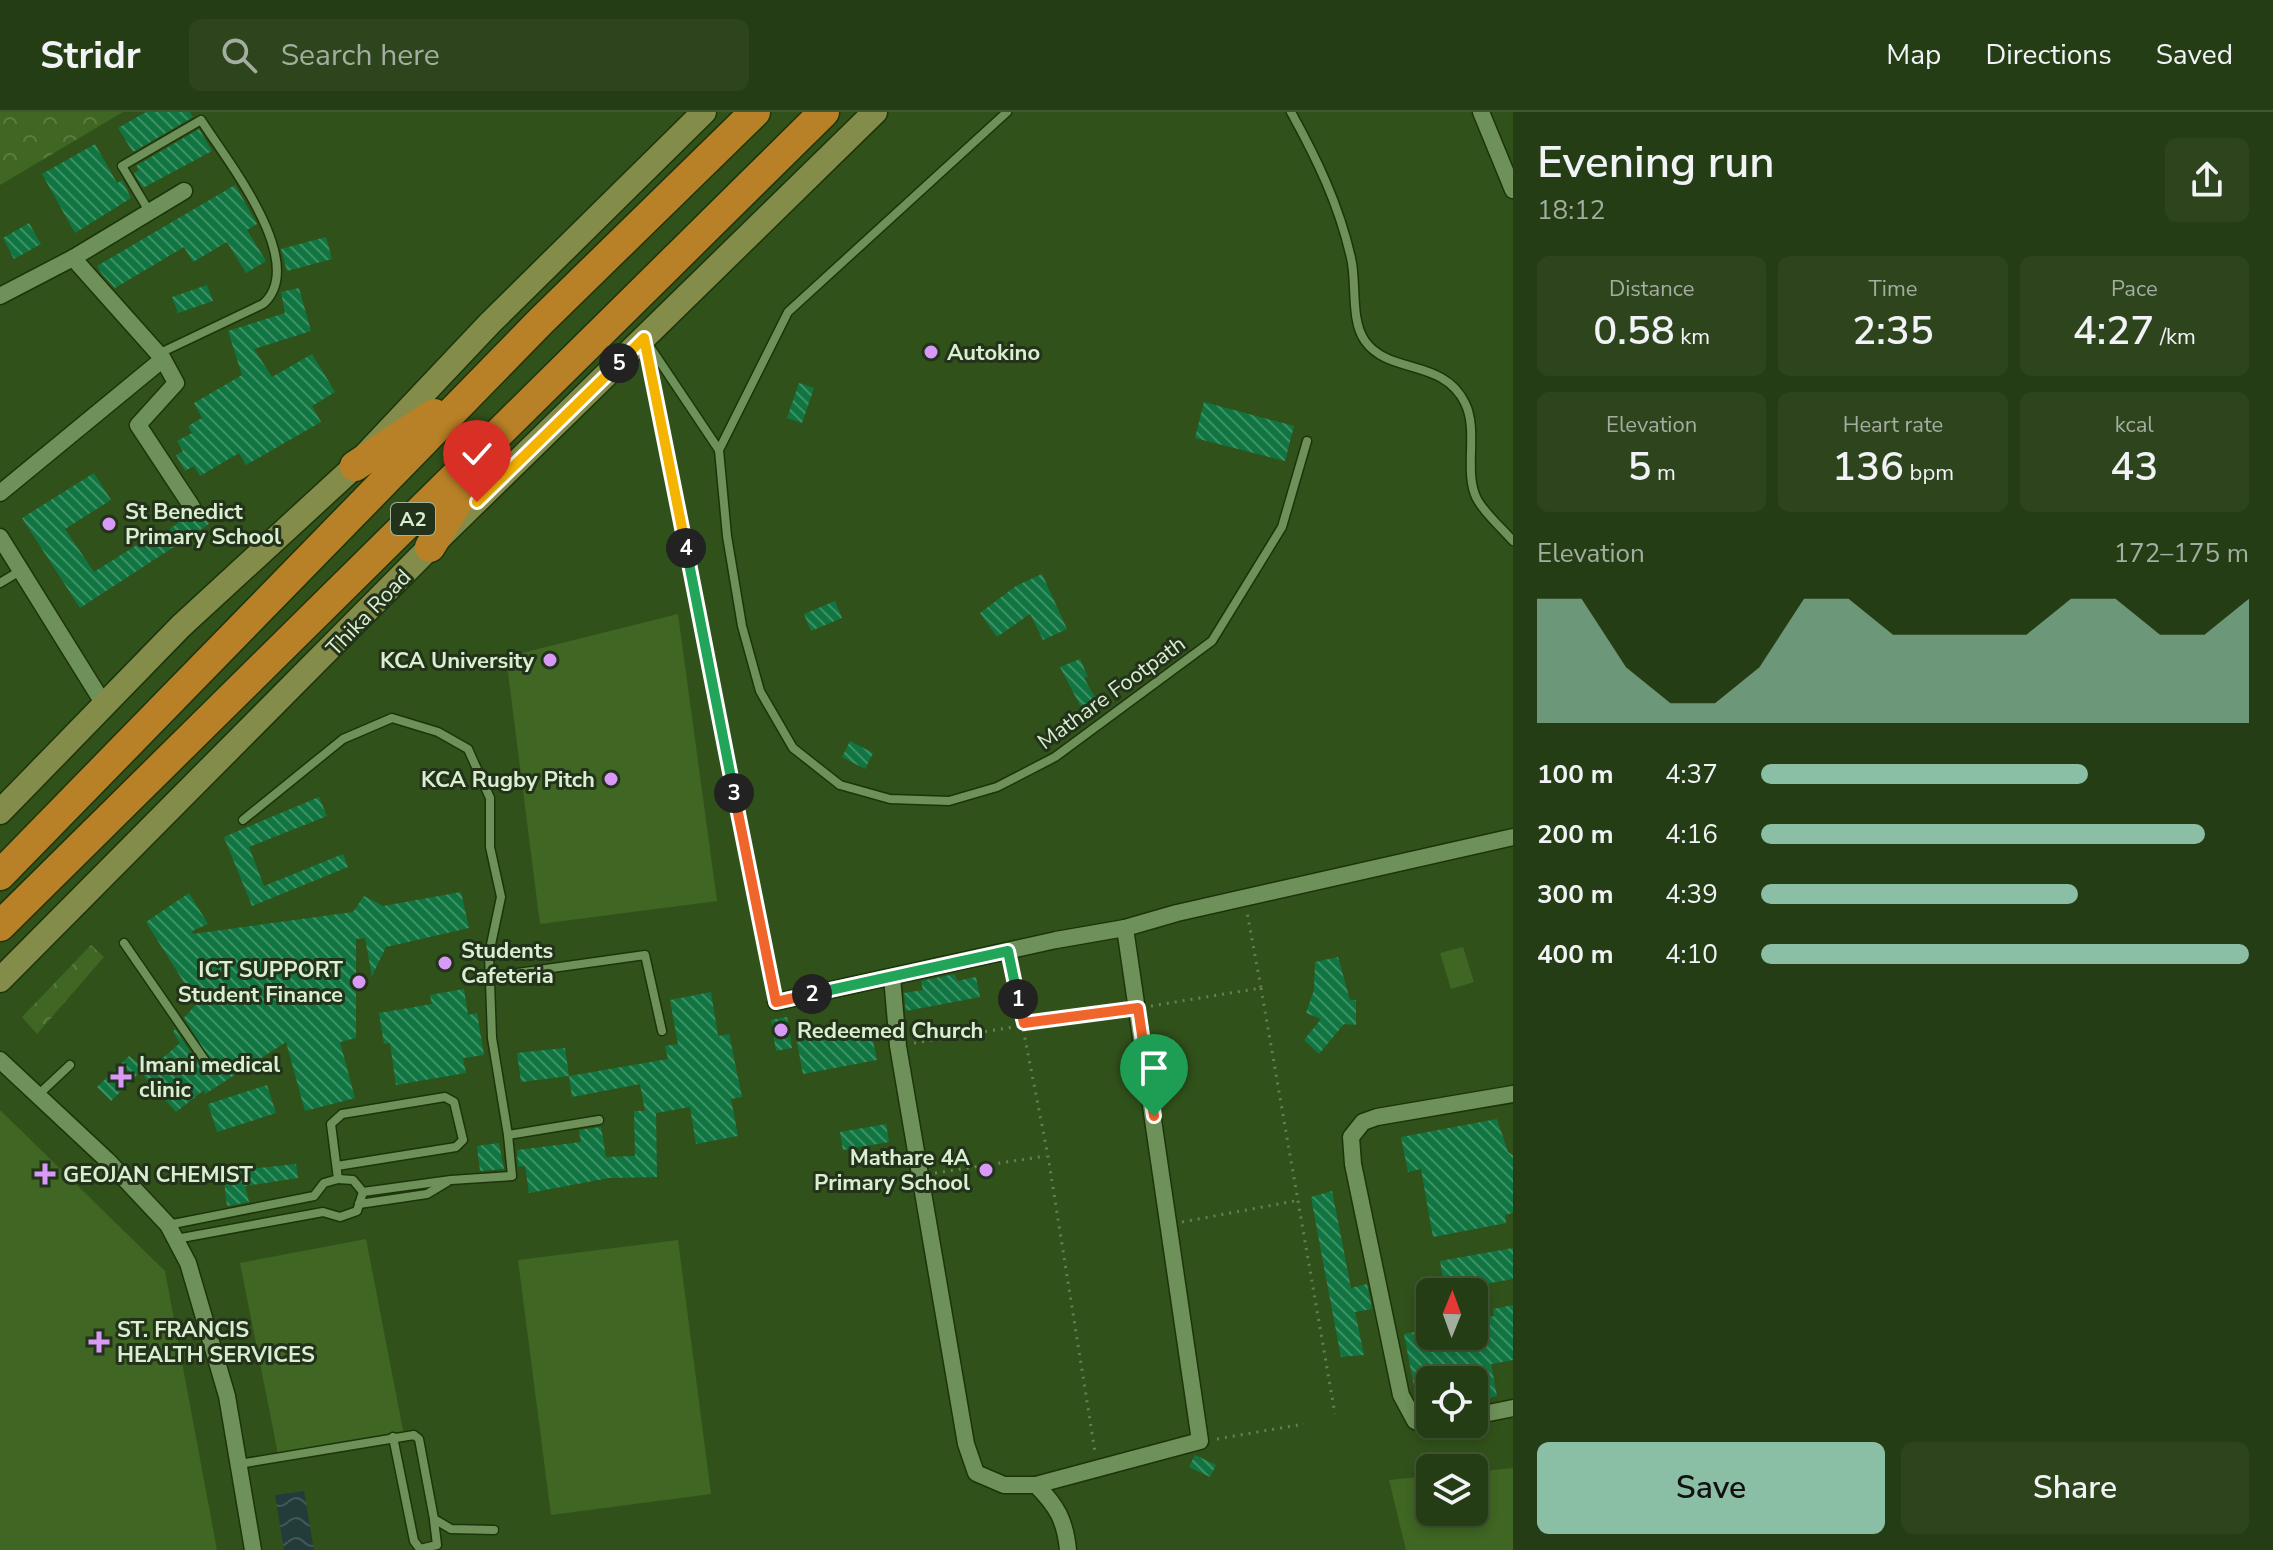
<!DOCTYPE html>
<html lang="en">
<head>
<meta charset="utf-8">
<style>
  :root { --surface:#253d14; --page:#2d441d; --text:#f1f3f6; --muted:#a3aea0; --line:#425634; --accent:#8abfa5 }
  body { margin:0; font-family:"Nunito Sans",sans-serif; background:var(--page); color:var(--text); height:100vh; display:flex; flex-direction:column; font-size:30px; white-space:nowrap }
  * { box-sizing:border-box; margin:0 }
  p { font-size:26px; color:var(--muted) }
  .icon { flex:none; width:44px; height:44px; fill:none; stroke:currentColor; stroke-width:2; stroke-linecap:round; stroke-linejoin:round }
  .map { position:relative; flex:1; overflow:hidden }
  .side { display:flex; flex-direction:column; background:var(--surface); width:760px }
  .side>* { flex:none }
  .needle { width:52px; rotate:1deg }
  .tools { position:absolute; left:1416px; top:1166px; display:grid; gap:16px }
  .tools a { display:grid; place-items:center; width:72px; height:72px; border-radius:12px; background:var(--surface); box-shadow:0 4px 12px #0003,0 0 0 2px var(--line); font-size:40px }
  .pin { position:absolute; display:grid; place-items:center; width:68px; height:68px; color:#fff; margin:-82px -34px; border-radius:50% 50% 50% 0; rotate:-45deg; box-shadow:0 0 8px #0007 }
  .pin .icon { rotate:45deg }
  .km { position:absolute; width:40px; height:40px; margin:-20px; border-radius:50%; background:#222; color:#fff; font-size:22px; line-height:40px; text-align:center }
  .round { display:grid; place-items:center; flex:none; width:84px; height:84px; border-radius:12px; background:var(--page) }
  .overview { display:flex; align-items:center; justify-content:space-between; height:136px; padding:0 24px }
  h1 { font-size:44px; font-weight:600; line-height:60px }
  .figures { display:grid; grid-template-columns:repeat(3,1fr); gap:12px; height:136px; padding:8px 24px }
  .figures div { display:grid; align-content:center; border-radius:12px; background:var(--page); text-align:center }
  .figures b { font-size:40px; font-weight:600 }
  .figures small { font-size:22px; font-weight:400 }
  .figures p { font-size:22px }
  .chart { height:224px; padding:16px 24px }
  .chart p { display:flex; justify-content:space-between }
  .chart svg { width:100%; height:144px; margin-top:8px; fill:var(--accent); opacity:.7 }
  .action { display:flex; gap:16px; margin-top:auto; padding:16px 24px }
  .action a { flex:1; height:92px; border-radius:12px; background:var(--accent); color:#111; font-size:32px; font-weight:600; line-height:92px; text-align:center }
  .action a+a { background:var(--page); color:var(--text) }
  ul { padding:0 24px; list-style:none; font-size:26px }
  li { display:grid; grid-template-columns:128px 96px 1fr; align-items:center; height:60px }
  li i { height:20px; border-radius:10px; background:var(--accent) }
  header { display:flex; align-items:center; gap:48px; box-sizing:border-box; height:112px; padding:0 40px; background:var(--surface); border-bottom:2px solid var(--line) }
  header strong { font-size:38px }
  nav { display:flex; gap:44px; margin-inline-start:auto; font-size:28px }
  .search { width:560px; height:72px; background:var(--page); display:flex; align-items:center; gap:20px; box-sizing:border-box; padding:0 28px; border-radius:12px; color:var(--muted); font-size:30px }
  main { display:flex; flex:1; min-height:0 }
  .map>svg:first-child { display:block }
</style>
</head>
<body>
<header>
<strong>Stridr</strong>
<div class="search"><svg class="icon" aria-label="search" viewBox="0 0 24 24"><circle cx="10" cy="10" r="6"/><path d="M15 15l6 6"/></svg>Search here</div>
<nav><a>Map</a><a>Directions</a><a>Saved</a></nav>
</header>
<main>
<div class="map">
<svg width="1513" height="1438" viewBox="0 0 1513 1438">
  <defs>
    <pattern id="park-crowns" width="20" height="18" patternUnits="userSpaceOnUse" patternTransform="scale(2)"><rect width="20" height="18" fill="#3f6623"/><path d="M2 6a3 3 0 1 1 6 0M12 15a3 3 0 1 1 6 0" fill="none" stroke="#5a7c42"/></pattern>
    <pattern id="water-waves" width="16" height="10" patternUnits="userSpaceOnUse" patternTransform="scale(2)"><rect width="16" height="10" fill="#233b3b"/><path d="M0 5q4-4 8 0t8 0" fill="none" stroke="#425856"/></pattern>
    <pattern id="building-back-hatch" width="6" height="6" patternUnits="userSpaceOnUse" patternTransform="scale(2)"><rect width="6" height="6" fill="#117542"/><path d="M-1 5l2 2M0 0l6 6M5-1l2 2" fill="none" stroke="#3e9065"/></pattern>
  </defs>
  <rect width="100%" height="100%" fill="#31511a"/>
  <g fill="#3f6623">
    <path d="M678,502l39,287 -177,23 -34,-267z"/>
    <path d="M1463,835l11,35 -23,7 -11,-36z"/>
    <path d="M0,998l165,161 52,279h-217z"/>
    <path d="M366,1127l38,196 -125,24 -39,-196z"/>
    <path d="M678,1128l33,254 -160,21 -33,-255z"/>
    <path d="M1513,1356v82h-107l-17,-70 41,-4v36h44v-40z"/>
  </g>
  <g fill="url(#park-crowns)">
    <path d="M0,0h123l-123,73z"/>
    <path d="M91,833l13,12 -67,77 -15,-17z"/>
  </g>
  <path fill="url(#water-waves)" d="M304,1379l10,59h-30l-9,-55z"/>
  <g fill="url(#building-back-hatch)">
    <path d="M146,0h44l3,5 -60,35 -15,-24z"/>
    <path d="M199,17l13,22 -69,37 -9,-15 5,-3 -3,-4z"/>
    <path d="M95,32l22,39 5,-3 9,18 -56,35 -33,-59z"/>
    <path d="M235,73l22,39 -10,6 19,31 -20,12 -19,-31 -34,20 -9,-15 -69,41 -13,-14 -5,-8z"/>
    <path d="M29,111l12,21 -27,15 -11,-21z"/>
    <path d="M326,125l6,22 -45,12 -6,-22z"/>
    <path d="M207,173l6,16 -35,12 -6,-16z"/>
    <path d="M299,176l12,43 -57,18 18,28 40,-23 23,38 -23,14 9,16 -75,43 -7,-12 -39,23 -6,-10 -9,5 -9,-16 7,-4 -6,-10 15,-8 -4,-7 14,-8 -8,-15 48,-28 -14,-44 57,-18 -4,-21z"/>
    <path d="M799,271l15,5 -12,35 -15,-5z"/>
    <path d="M1204,290l90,24 -9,35 -90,-23z"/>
    <path d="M94,361l17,27 -46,29 29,43 65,-41 2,5 26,-20 6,2 8,-5 8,11 -129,84 -58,-90z"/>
    <path d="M1042,462l25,55 -24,11 -13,-26 -33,23 -17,-24 36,-27z"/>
    <path d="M835,489l7,17 -31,13 -7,-17z"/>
    <path d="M1080,547l8,18 -4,1 13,23 -15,8 -22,-42z"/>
    <path d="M850,629l23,12 -8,16 -23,-12z"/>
    <path d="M319,685l8,19 -78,31 15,39 79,-32 5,13 -96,39 -28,-69z"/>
    <path d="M461,780l8,36 -83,19 -14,29 -7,-38 -9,1v99l-16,4 15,56 -50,13 -19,-69 -81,52 -1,-4 -28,22 -33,-37 37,-32 -7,-11 2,-3 26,38 6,2 6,-5 -29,-46 13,-15 -51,-81 43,-29 19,31 -16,7 1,3 160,-22 11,-16 19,10z"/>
    <path d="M1338,845l12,43h6v25l-12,-1 -25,30 -15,-14 17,-21 -15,-6 8,-23 1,-28z"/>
    <path d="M955,862l2,7 19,-4 4,20 -74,14 -2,-18 19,-3 -2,-9z"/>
    <path d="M464,877l4,26 9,-2 7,42 -21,3 3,15 -70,12 -6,-42 -6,1 -5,-31 53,-9 -2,-9z"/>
    <path d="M711,880l7,44 11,-2 13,63 -11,2 7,37 -42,8 -6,-37 -34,6 1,64 -48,1 -80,15 -4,-27 -7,1 -1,-17 64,-8 -2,-12 22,-3 5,30 29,-1 -1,-45h11l-5,-27 -68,13 -3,-21 99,-17 -3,-13 13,-2 -8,-44z"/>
    <path d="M787,905l5,31 -16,3 -5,-31z"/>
    <path d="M870,915l7,33 -74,14 -6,-32z"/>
    <path d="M565,936l4,28 -48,6 -4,-29z"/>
    <path d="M129,944l15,12 -33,33 -14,-14z"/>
    <path d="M267,973l9,28 -59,19 -9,-28z"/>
    <path d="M1497,1007l11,33 5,3v58l-8,2 1,8 -73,14 -12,-68 -13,3 -7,-35z"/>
    <path d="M886,1012l3,18 -46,8 -3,-18z"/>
    <path d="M499,1031l5,26 -24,2 -3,-25z"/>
    <path d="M296,1052l2,14 -53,8 4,16 -22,4 -4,-34z"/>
    <path d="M1332,1079l19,97 16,-4 5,25 -17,3 9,43 -23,2 -15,-79 -15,-81z"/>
    <path d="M1513,1136v31l-68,12 -5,-30z"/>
    <path d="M1513,1193v55l-22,4 6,32 -23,5v-21h-44v35l-7,-3 -6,-10 -13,-68 26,-5v7h44v-16l20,-4 -1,-7z"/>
    <path d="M1195,1343l21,10 -6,12 -21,-10z"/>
  </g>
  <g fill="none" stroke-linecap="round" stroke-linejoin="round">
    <g stroke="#1c340a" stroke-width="11">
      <g id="lane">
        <path d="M1291,0c26,47 48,93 60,146 6,24 -1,62 14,83 24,34 78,17 100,62 14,28 -2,69 12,96 8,15 25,29 36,42"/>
        <path d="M149,99l-27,-45 79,-46c24,38 109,143 62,184l-105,50"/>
        <path d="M646,229l73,109 8,86 15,90 18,65 33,57 47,37 50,14 59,2 48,-14 58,-30 157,-116 70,-114 25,-86"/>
        <path d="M719,338l69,-138 219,-200"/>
        <path d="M0,471l20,-12"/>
        <path d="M243,708l100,-81 49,-21 46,14 30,17 22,49v49l11,50 -12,57 3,84 16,97 4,41 -61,4 -88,12 -10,-12 -15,-1"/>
        <path d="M124,831l82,119"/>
        <path d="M489,865l156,-22 17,76"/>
        <path d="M38,983l32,-30"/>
        <path d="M508,1023l91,-15"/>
        <path d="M359,1092l68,-10 20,-12"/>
        <path d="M168,1113l146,-29 10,-13 14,-4 -7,-55 11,-10 103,-17 9,5 9,38 -7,7 -119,19"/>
        <path d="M176,1127l147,-27 17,5 17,-6 6,-19"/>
        <path d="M393,1325l21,104 6,8 17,-4 -3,-25"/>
        <path d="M239,1352l175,-29 5,4 15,80 17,10 43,1"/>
      </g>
    </g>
    <g stroke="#1c340a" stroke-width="19">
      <g id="street">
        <path d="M1481,0l32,78"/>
        <path d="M0,184l73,-38"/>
        <path d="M163,247l13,24 -38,42 54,82"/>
        <path d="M0,381l163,-134 -90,-101 111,-67"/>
        <path d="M0,425l105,169"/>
        <path d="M892,865l6,69 68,398 10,29 28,12h32l164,-44 -75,-513"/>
        <path d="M776,890l280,-62 69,-12 52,-15 336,-76"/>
        <path d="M0,948l108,101 60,64 20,38 39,133 26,154"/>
        <path d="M1474,1304l39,-8"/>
        <path d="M1441,1312l-12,3 -14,-6 -14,-26 -48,-231 -2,-27 12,-15 14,-5 136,-23"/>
        <path d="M1036,1373c21,21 29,35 32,65"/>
      </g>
    </g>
    <g stroke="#1c340a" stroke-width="27">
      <g id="secondary">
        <path d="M0,700l181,-186 174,-160 135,-143 214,-211"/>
        <path d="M0,868l430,-433 445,-435"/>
      </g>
    </g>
    <g stroke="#1c340a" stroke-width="33">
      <g id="highway">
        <path d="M355,354l79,-52"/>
        <path d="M430,435l49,-80"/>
        <path d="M0,763l541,-554 214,-209"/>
        <path d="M0,814l824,-814"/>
      </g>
    </g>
    <g stroke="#658151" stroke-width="3" stroke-dasharray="2 6" stroke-linecap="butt">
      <path d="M651,261l121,612"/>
      <path d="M1011,855l37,189 47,296"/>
      <path d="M1261,876l74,426"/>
      <path d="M1151,894l110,-18 -14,-76"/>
      <path d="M914,931l205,-33"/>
      <path d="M935,1061l111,-17"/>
      <path d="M1182,1110l118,-22"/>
      <path d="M1217,1327l87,-15"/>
    </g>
    <use href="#lane" stroke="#6d9158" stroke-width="8"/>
    <use href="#street" stroke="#6d9158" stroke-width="16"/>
    <use href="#secondary" stroke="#848c49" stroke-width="24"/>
    <use href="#highway" stroke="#b98127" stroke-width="30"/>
  </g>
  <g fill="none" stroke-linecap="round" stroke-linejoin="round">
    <g stroke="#fff" stroke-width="16">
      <path id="split-1" d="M1018,887l6,24 114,-15 16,108"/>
    </g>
    <g stroke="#fff" stroke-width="16">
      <path id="split-2" d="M812,882l196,-43 10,48"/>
    </g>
    <g stroke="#fff" stroke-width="16">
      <path id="split-3" d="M734,681l42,209 36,-8"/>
    </g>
    <g stroke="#fff" stroke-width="16">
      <path id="split-4" d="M686,436l48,245"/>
    </g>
    <g stroke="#fff" stroke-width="16">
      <path id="split-5" d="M619,251l25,-25 42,210"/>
    </g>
    <g stroke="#fff" stroke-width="16">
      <path id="split-6" d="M477,390l142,-139"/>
    </g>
    <use href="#split-1" stroke="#f0652b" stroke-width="10"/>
    <use href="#split-2" stroke="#22a559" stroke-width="10"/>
    <use href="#split-3" stroke="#f0652b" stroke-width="10"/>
    <use href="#split-4" stroke="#22a559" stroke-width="10"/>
    <use href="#split-5" stroke="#f5b400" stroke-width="10"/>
    <use href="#split-6" stroke="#f5b400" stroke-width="10"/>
  </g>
  <g fill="#d99af7" stroke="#23321a" stroke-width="3">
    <circle cx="931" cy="240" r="8"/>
    <circle cx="109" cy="412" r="8"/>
    <circle cx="550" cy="548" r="8"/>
    <circle cx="611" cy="667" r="8"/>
    <circle cx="445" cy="851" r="8"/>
    <circle cx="359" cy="870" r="8"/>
    <circle cx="781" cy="918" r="8"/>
    <path d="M117 953h8v8h8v8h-8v8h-8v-8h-8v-8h8z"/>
    <circle cx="986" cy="1058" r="8"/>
    <path d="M41 1050h8v8h8v8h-8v8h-8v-8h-8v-8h8z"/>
    <path d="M95 1218h8v8h8v8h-8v8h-8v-8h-8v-8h8z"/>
  </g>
  <g text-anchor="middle" stroke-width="6" stroke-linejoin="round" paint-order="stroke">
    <rect fill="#23321a" stroke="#a3b699" stroke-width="2" x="391" y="391" width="44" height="32" rx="6"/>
    <g font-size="20" font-weight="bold" fill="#daeed0">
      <text x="413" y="414">A2</text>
    </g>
    <g font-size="22" font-weight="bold" fill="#daeed0" stroke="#23321a" text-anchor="start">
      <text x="947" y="248">Autokino</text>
      <text x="125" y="407">St Benedict<tspan x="125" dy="25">Primary School</tspan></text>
      <text x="534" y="556" text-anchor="end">KCA University</text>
      <text x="595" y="675" text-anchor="end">KCA Rugby Pitch</text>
      <text x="461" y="846">Students<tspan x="461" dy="25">Cafeteria</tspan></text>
      <text x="343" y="865" text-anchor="end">ICT SUPPORT<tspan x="343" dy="25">Student Finance</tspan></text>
      <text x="797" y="926">Redeemed Church</text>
      <text x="139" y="960">Imani medical<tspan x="139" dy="25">clinic</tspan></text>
      <text x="970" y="1053" text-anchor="end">Mathare 4A<tspan x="970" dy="25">Primary School</tspan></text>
      <text x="63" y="1070">GEOJAN CHEMIST</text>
      <text x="117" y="1225">ST. FRANCIS<tspan x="117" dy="25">HEALTH SERVICES</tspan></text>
    </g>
    <g font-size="22" fill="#daeed0" stroke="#23321a">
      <text transform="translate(368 500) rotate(-46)" y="8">Thika Road</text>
      <text transform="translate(1111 580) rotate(-36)" y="8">Mathare Footpath</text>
    </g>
  </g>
</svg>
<div class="tools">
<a><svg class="needle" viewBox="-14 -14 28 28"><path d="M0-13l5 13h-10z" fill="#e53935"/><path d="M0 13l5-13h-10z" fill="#a3aea0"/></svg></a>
<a><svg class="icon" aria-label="locate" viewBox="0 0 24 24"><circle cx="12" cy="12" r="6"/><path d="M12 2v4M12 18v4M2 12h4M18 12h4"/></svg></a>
<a><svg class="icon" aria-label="layers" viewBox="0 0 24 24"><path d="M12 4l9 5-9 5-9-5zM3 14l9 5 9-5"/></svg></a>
</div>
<div class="pin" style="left:1154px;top:1004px;background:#1e9e55"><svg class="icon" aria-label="arrive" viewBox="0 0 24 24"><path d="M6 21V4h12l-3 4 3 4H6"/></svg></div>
<div class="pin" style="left:477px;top:390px;background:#d93025"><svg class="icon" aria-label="check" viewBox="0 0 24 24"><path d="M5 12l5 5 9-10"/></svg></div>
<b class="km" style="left:1018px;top:887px">1</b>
<b class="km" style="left:812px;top:882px">2</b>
<b class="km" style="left:734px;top:681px">3</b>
<b class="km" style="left:686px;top:436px">4</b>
<b class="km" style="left:619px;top:251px">5</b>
</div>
<section class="side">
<div class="overview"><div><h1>Evening run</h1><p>18:12</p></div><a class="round"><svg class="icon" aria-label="share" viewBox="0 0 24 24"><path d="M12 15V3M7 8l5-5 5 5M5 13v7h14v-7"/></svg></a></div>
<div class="figures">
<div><p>Distance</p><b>0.58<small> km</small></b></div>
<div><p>Time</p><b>2:35</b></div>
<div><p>Pace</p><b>4:27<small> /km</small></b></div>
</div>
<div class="figures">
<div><p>Elevation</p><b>5<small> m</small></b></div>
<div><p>Heart rate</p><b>136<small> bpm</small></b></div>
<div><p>kcal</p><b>43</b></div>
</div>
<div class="chart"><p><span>Elevation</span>172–175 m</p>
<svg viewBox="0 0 160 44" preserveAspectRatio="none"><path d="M0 44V6L10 6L20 27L30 38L40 38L50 27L60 6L70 6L80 17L90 17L100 17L110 17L120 6L130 6L140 17L150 17L160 6V44z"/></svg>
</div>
<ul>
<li><b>100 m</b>4:37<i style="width:67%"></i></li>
<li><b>200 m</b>4:16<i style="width:91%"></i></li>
<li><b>300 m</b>4:39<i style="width:65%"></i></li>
<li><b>400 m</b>4:10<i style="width:100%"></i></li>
</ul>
<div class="action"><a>Save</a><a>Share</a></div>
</section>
</main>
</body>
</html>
